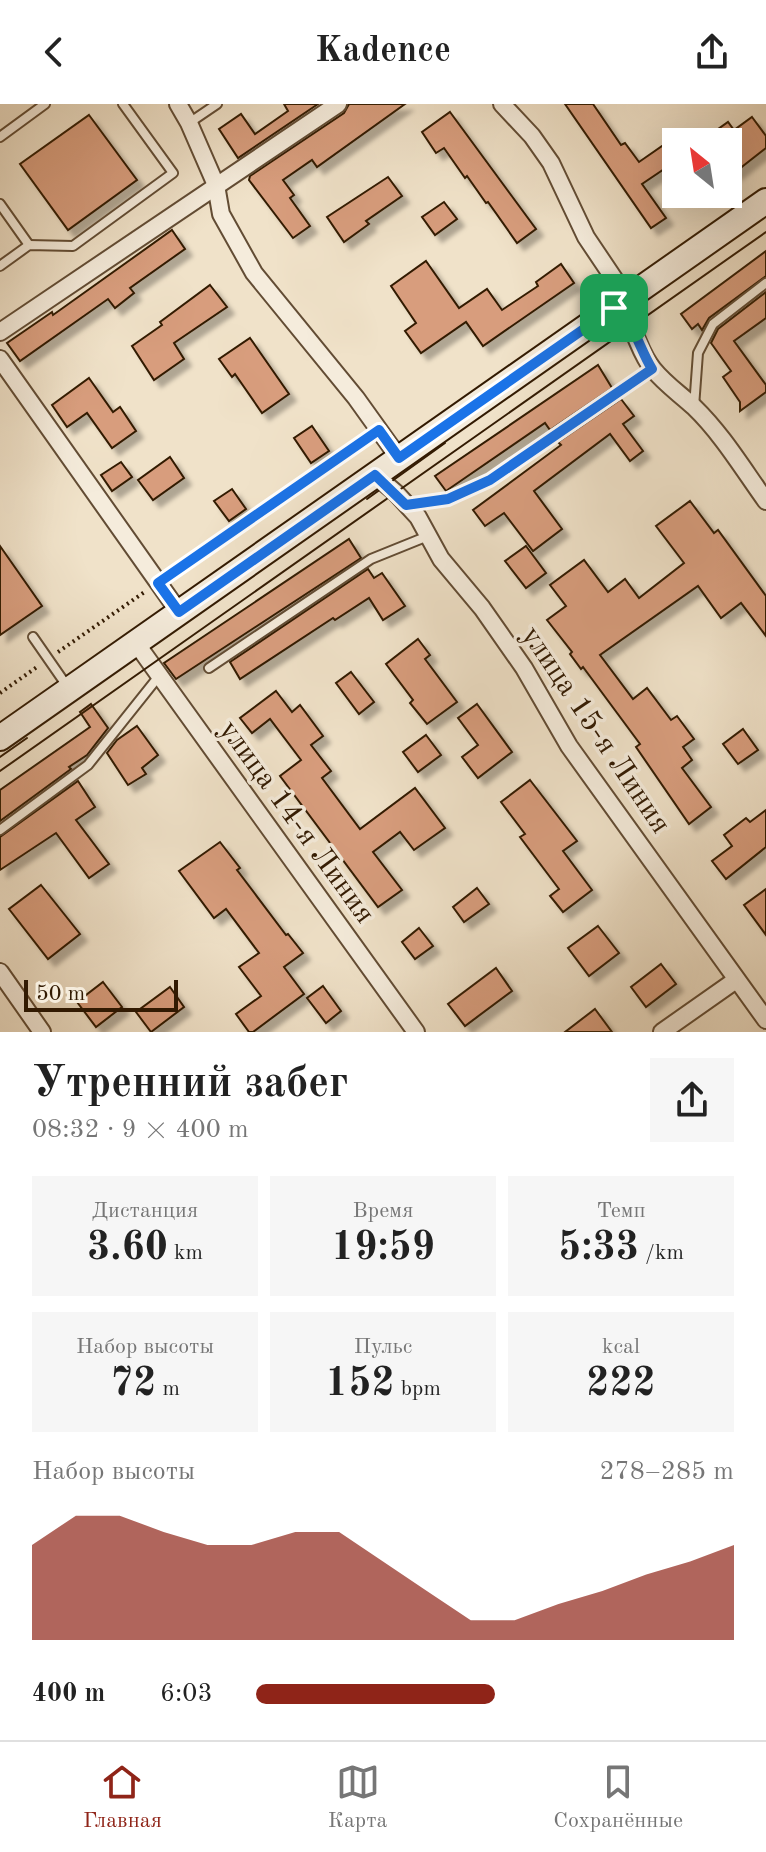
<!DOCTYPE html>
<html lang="ru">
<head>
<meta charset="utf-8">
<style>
  :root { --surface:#fff; --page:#f6f6f6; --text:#222; --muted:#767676; --line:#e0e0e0; --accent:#8f2418 }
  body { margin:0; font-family:"Old Standard TT",serif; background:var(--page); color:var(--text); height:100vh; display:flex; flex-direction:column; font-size:30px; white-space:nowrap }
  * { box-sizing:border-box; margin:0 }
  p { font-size:26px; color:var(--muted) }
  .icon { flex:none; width:44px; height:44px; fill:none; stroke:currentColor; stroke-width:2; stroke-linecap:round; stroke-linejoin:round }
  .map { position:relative; height:928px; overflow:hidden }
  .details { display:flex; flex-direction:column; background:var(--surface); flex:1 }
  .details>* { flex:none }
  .needle { width:52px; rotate:330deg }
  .fabs { position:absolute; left:662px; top:24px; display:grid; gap:16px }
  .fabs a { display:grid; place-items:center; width:80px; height:80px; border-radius:0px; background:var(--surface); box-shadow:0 8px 32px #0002; font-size:40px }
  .scale { position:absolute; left:24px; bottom:20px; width:154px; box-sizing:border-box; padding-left:8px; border:4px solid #321a02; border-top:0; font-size:22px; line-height:28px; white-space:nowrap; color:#321a02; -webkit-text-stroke:6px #f5ecdc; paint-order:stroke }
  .pin { position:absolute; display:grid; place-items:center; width:68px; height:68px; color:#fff; margin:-34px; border-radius:16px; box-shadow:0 4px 12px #0006 }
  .round { display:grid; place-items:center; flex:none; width:84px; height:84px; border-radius:0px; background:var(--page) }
  .summary { display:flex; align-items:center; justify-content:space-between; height:136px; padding:0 32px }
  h1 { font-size:44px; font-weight:700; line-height:60px }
  .stats { display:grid; grid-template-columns:repeat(3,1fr); gap:12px; height:136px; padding:8px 32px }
  .stats div { display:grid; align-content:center; border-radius:0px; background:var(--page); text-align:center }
  .stats b { font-size:40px; font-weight:700 }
  .stats small { font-size:22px; font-weight:400 }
  .stats p { font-size:22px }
  .chart { height:224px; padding:16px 32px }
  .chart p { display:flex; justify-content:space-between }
  .chart svg { width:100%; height:144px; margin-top:8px; fill:var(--accent); opacity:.7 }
  ul { padding:0 32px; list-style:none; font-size:26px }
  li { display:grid; grid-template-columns:128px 96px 1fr; align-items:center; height:60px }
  li i { height:20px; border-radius:10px; background:var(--accent) }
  header { display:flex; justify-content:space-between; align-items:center; height:104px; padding:0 32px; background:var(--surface); font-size:36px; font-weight:700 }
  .tabs { display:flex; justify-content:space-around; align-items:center; height:112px; border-top:2px solid var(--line); background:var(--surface); font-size:22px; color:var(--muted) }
  .tabs a { display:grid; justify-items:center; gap:4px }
  .tabs .active { color:var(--accent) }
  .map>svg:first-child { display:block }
</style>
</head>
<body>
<header><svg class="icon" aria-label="back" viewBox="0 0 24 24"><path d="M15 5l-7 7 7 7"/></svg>Kadence<svg class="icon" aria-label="share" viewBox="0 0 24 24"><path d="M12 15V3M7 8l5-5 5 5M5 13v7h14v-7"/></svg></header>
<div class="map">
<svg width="766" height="928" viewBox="0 0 766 928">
  <defs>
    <filter id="shadow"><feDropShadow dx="7" dy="7" stdDeviation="2" flood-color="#0004"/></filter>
  </defs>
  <rect width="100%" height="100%" fill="#f0e2c9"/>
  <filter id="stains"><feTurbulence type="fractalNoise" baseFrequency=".0025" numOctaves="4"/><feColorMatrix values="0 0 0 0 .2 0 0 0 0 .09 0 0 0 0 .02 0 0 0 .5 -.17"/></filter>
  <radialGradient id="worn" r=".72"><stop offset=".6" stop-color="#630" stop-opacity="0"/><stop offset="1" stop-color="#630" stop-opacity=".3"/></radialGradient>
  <g fill="#d89d7d" stroke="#321a02" stroke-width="2" filter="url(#shadow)">
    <path d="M284,0h34l-80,54 -19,-29 22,-15 14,20 33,-23z"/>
    <path d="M349,0h56l-88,63 -5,-7 -29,20 11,15 -4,3 20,28 -17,12 -44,-58 1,-4 94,-63z"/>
    <path d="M565,0h28l28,41 4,-2 14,19 26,-18 11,17 -34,23 24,34 -15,10z"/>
    <path d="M450,8l86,117 -19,14 -29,-41 -2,1 -19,-27 -2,2 -21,-30 -8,5 -14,-21z"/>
    <path d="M89,11l48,65 -69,50 -48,-66z"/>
    <path d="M752,13l14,19v12l-32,25 -6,-8v-23h-28l28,-20 6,8z"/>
    <path d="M388,73l14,19 -36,25 3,3 -25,18 -17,-25z"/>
    <path d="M444,98l13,17 -22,16 -13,-18z"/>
    <path d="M172,126l13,19 -55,39 4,5 -19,15 -7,-9 -88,62 -13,-18 45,-31 1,3z"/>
    <path d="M766,147v25l-57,42 -7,12 -4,-6 -6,5 -11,-15z"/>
    <path d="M426,157l33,47 28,-19 15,21 36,-24 -2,-4 25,-18 13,19 -91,63 -17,-24 -45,31 -16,-22 11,-8 -25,-37z"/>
    <path d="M210,181l17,22 -53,36 10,16 -30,21 -22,-34 30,-21 -2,-3z"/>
    <path d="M766,188v26l-32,23 32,44v7l-26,19v-9l-17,-25 8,-6 -20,-28 7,-14z"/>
    <path d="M250,234l39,56 -27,19 -27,-39 -3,3 -13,-18z"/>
    <path d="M598,261l14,23 -62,42 -5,-7 -99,68 -11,-15z"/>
    <path d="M89,274l24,34 7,-5 16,24 -24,17 -25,-35 -20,14 -15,-22z"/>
    <path d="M621,295l13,17 -11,8 20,27 -13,10 -20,-27 -76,57 28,38 -29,22 -29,-38 -19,13 -12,-16 88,-65 -3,-3z"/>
    <path d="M312,322l17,25 -18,12 -17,-25z"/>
    <path d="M170,353l14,21 -31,22 -15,-20z"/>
    <path d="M121,358l11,15 -20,14 -11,-16z"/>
    <path d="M232,385l14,20 -17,12 -15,-20z"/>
    <path d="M690,397l24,32 4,-3 48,66v40l-25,-33 -20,15 -23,-32 -98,69 33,44 14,-11 24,32 6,-4 17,23 -11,8 9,13 -10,8 29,39 -22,17 -53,-77 4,-3 -57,-77 -2,2 -11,-15 2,-2 -25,-32 19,-14 -16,-21 34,-25 24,32 17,-13 14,19 45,-35 -28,-37z"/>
    <path d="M349,435l12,19 -185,121 -12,-16z"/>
    <path d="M0,442l42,60 -42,29z"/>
    <path d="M526,442l20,27 -20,15 -21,-27z"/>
    <path d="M368,465l6,9 8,-5 23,33 -22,14 -14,-22 -34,22 -2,-2 -93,61 -10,-17z"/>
    <path d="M418,535l12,16 -5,4 32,43 -30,22 -17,-21 3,-3 -27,-36z"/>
    <path d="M351,568l23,30 -15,12 -23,-31z"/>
    <path d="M276,587l16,21 8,-7 23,31 -12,9 20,26 -9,7 38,51 55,-41 30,40 -31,22 -14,-18 -27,20 29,38 -24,17 -98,-131 21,-16 -31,-41 -18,14 -12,-15z"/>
    <path d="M91,600l17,24 -21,27 -18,12 2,2 -71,52v-31l90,-63 -10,-15z"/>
    <path d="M477,600l35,48 -34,26 -16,-21 16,-12 -20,-27z"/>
    <path d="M137,622l21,29 -16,13 4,6 -18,11 -21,-32 10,-13z"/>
    <path d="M743,625l15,21 -20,14 -15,-20z"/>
    <path d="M426,631l15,20 -23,17 -15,-20z"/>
    <path d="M530,676l47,61 -14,10 29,39 -29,22 -13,-16 9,-7 -39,-52 5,-3 -24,-32z"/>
    <path d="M78,677l17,26 -19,13 33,44 -20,14 -33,-45 -56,37v-33z"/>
    <path d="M766,706v37l-40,32 -14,-18 20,-15 -8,-11 22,-17 4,4z"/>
    <path d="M220,738l20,26 -3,2 49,65 2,-1 15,19 -19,14 20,27 -51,38h-4l-13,-18 25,-18 -22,-29 20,-14 -33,-44 -12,9 -35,-47z"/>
    <path d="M41,781l39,49 -32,25 -39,-50z"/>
    <path d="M477,784l12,16 -25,18 -11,-15z"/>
    <path d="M766,785v46l-22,-30z"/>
    <path d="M598,822l21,27 -30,23 -21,-28z"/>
    <path d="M419,824l14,18 -18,13 -13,-17z"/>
    <path d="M661,860l15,20 -30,23 -15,-20z"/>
    <path d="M496,864l16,23 -47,35 -17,-22z"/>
    <path d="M103,878l19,25 -26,20 -19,-25z"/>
    <path d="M323,882l18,25 -15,12 -19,-25z"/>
    <path d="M170,883l14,20 -33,25 -15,-20z"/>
    <path d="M595,905l17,23h-47z"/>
  </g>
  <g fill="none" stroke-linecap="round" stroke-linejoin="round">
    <g stroke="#624c34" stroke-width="12">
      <g id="lane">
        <path d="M189,19l28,-19"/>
        <path d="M0,33l45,-33"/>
        <path d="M0,100l29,41"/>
        <path d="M0,162l29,-21 44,1 100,-73 -50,-69"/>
        <path d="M694,303l4,-54 15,-29 53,-41"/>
        <path d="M407,400l41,-5 42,-19 162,-111"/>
        <path d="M33,533l34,49"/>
        <path d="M209,564l162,-109 57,-23"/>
        <path d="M0,726l88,-65 71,-89"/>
      </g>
    </g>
    <g stroke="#624c34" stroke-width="20">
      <g id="street">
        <path d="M178,0l11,19 27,62 5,29 33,59 102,125 43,60"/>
        <path d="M502,0l30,32 19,27 35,74 41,61"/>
        <path d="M614,204c25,19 21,39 39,61 12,15 27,25 41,38 28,27 49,62 72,94"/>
        <path d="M0,228l338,-228"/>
        <path d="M0,255l179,253"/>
        <path d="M375,371l21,18 22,24 23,42 41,49 42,60 45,78 197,274"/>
        <path d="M136,539l280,389"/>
        <path d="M0,868l42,60"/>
        <path d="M662,928l74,-52"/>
      </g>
    </g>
    <g stroke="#321a02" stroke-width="28">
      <path id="secondary" d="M0,634l766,-537"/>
    </g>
    <g stroke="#321a02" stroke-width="4" stroke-dasharray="2 4" stroke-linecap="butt">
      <path d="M173,469l193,-134"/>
      <path d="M58,548l88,-61"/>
      <path d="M0,589l37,-26"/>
    </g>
    <use href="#lane" stroke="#f5ecdc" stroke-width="8"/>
    <use href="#street" stroke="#f5ecdc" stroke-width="16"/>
    <use href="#secondary" stroke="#f5ecdc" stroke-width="24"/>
    <g stroke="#321a02" stroke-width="2">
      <path d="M367,395l78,-56"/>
      <path d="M0,653l27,-19"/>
      <path d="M0,667l766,-539"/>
    </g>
  </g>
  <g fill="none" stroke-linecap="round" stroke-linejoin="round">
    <g stroke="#fff" stroke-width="16">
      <path id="route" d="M614,204c22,17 24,38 38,61l-162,111 -42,19 -42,6 -31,-30 -196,137 -21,-29 221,-153 20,28z"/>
    </g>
    <use href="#route" stroke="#1a73e8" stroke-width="10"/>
  </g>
  <g text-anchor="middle" stroke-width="7" stroke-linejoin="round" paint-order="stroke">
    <g font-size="30" fill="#321a02" stroke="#f5ecdc">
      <text transform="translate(597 625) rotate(56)" y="10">улица 15-я Линия</text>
      <text transform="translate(298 717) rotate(54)" y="10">улица 14-я Линия</text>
    </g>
  </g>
  <rect width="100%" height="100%" filter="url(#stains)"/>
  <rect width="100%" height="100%" fill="url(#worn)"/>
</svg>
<div class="fabs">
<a><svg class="needle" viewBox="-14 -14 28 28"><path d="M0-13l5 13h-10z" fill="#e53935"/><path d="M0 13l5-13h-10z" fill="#767676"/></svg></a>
</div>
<div class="scale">50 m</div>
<div class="pin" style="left:614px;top:204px;background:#1e9e55"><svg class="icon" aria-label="arrive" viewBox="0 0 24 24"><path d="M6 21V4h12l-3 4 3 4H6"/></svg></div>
</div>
<section class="details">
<div class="summary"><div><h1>Утренний забег</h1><p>08:32 · 9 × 400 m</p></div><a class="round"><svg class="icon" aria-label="share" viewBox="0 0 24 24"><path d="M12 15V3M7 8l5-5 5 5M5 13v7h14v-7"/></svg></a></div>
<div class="stats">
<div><p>Дистанция</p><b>3.60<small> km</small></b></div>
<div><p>Время</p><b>19:59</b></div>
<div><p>Темп</p><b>5:33<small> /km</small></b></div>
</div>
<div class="stats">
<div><p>Набор высоты</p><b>72<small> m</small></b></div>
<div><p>Пульс</p><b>152<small> bpm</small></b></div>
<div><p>kcal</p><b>222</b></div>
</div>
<div class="chart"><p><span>Набор высоты</span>278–285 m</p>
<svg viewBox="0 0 160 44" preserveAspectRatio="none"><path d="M0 44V15L10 6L20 6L30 11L40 15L50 15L60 11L70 11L80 20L90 29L100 38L110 38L120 33L130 29L140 24L150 20L160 15V44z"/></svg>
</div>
<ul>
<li><b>400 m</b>6:03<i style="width:50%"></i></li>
</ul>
</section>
<nav class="tabs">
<a class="active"><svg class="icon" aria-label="home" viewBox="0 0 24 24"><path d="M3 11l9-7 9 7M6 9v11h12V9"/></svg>Главная</a>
<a><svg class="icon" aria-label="map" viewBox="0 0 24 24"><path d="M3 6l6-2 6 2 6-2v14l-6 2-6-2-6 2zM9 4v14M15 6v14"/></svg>Карта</a>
<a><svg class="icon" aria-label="saved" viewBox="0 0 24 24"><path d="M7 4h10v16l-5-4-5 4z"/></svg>Сохранённые</a>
</nav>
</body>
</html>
